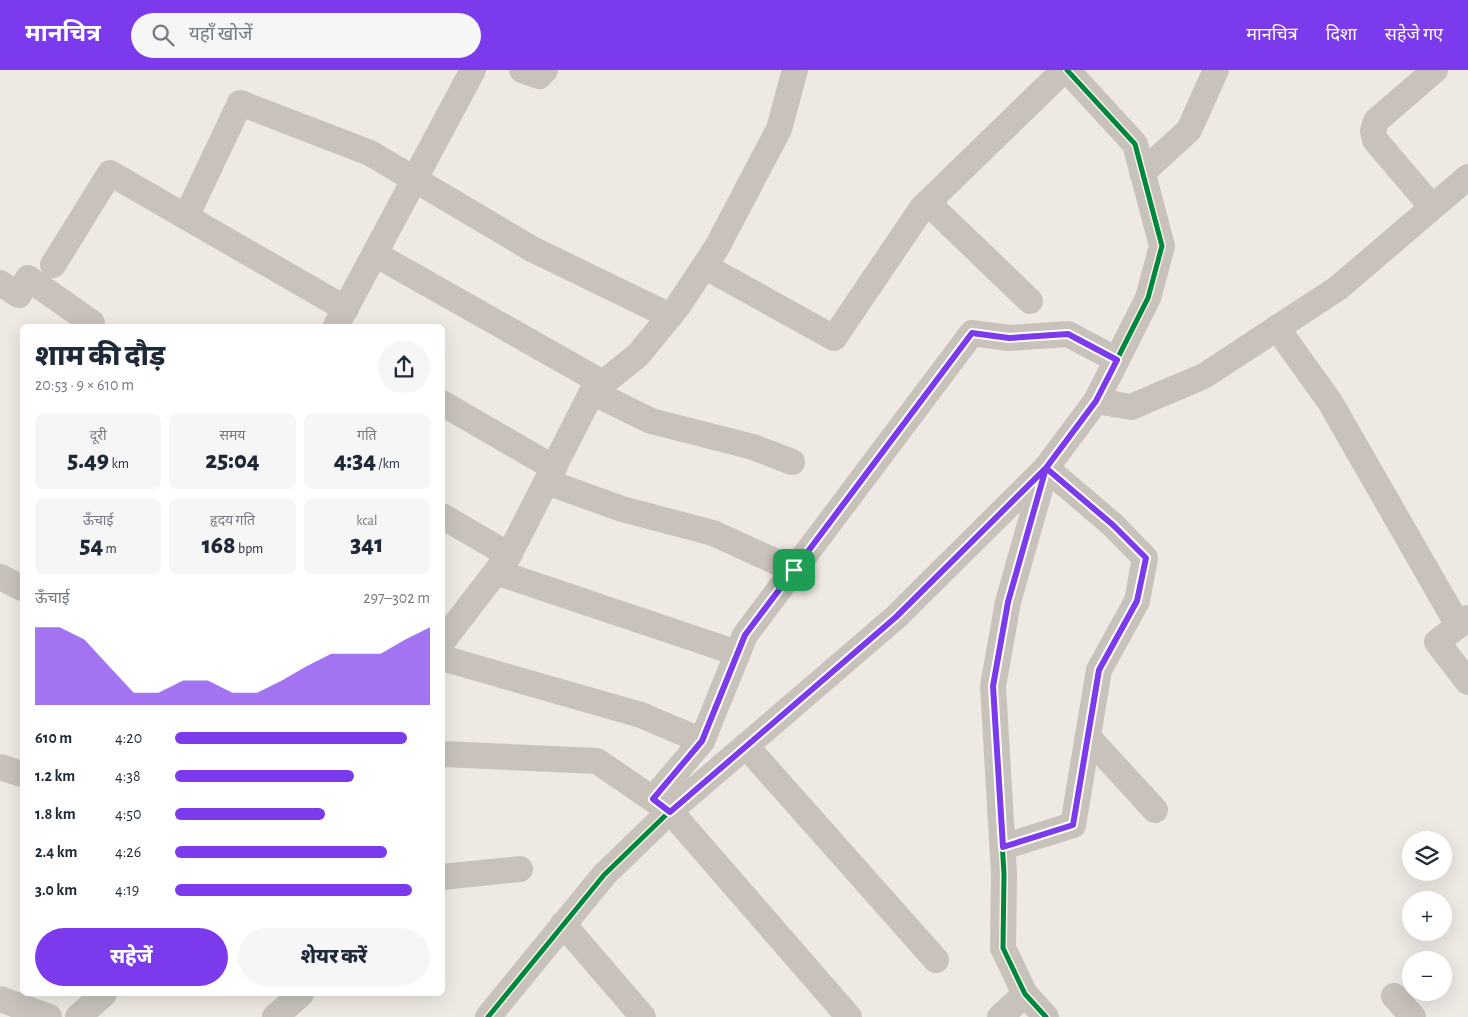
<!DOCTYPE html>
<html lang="hi">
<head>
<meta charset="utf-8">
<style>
  :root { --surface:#fff; --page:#f6f6f7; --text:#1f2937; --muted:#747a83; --accent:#7c3aed }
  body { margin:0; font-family:"Alegreya Sans","Noto Sans Devanagari",sans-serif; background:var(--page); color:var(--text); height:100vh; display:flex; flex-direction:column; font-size:19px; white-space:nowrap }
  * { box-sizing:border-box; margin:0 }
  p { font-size:16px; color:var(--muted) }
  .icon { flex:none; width:28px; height:28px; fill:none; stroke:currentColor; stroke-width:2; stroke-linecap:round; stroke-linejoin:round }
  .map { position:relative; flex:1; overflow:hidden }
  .sheet { position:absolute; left:20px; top:254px; width:425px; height:672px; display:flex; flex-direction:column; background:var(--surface); border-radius:8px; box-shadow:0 5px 20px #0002 }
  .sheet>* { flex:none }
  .buttons { position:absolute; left:1402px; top:761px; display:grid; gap:10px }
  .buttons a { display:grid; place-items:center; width:50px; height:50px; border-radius:50%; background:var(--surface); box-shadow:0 5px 20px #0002; font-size:25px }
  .pin { position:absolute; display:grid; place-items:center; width:42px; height:42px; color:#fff; margin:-21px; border-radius:10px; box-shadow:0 2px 8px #0006 }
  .round { display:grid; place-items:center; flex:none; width:52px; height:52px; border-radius:26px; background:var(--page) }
  .overview { display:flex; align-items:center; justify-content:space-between; height:85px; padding:0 15px }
  h1 { font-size:28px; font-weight:800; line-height:38px }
  .metrics { display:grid; grid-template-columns:repeat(3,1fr); gap:8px; height:85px; padding:5px 15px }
  .metrics div { display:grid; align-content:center; border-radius:8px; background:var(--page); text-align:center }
  .metrics b { font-size:25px; font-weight:800 }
  .metrics small { font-size:14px; font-weight:400 }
  .metrics p { font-size:14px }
  .chart { height:140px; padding:10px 15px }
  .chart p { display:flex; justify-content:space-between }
  .chart svg { width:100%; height:90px; margin-top:5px; fill:var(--accent); opacity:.7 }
  .action { display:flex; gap:10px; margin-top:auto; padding:10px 15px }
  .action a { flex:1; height:58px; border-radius:30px; background:var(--accent); color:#fff; font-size:20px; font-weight:800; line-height:58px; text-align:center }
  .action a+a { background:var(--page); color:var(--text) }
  ul { padding:0 15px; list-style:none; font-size:16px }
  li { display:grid; grid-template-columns:80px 60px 1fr; align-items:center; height:38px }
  li i { height:12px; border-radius:6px; background:var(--accent) }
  header { display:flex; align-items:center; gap:30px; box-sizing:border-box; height:70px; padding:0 25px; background:var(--accent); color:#fff }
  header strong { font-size:24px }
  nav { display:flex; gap:28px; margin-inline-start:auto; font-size:18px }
  .search { width:350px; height:45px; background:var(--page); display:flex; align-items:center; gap:12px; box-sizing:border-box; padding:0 18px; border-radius:28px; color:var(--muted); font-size:19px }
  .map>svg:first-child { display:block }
</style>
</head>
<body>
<header>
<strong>मानचित्र</strong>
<div class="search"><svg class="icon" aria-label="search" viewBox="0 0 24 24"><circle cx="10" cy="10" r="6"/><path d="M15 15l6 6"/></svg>यहाँ खोजें</div>
<nav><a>मानचित्र</a><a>दिशा</a><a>सहेजे गए</a></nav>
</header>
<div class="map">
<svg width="1468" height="947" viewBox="0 0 1468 947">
  <rect width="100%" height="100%" fill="#eee9e3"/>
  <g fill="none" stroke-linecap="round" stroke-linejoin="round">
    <g stroke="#c8c2bb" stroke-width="26">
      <path d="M522,0l17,6 6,-6"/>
      <path d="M1142,103l47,-43 27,-60"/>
      <path d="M928,133l102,98"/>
      <path d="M1432,137l-57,-67 -2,-9 3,-10 59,-51"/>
      <path d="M186,147l54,-114 130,50 162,96 138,67"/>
      <path d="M375,184l228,129"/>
      <path d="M53,195l57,-92 236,136"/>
      <path d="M704,196l130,72 88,-130 142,-138"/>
      <path d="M0,213l19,12 9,-17 64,45 -1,3"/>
      <path d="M336,256l137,-256"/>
      <path d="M1277,258l53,74 128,223"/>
      <path d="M592,322l59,29 102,26 39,15"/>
      <path d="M1096,331l35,6 73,-31 134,-88 130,-111"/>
      <path d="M442,333l112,65"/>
      <path d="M547,412l75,27 91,24 81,37"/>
      <path d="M442,446l67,39"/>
      <path d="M496,502l241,81"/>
      <path d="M0,507l22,11"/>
      <path d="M1468,548l-31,24 31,40"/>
      <path d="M442,572l67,-87 83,-163 46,-37 40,-49 39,-59 62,-118 16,-59"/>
      <path d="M442,588l199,57 61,26"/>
      <path d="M1088,667l67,73"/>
      <path d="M746,676l190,214"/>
      <path d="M442,684l155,7 73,50 179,206"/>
      <path d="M0,697l22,7"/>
      <path d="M653,729l49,-58 43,-106 227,-302 37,5 59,-4 49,26"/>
      <path d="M1003,777l70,-22 26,-155 38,-69 8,-43 -32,-33 -67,-57 -38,134 -15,84 11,188 -1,74 22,46 21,23"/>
      <path d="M442,807l78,-8"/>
      <path d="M563,854l80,93"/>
      <path d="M1394,926l19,21"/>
      <path d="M0,929l49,18"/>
      <path d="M78,947l26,-23"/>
      <path d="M275,947l26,-23"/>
      <path d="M488,947l116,-142 66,-64 226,-194 150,-149 50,-67 52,-103 14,-52 -27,-102 -68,-74"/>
      <path d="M1000,947l25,-23"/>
    </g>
    <g stroke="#faf4eb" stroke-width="8">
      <g id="cycleway">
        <path d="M1003,777l70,-22 26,-155 38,-69 8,-43 -32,-33 -67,-57 -38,134 -15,84 11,188 -1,74 22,46 21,23"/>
        <path d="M488,947l116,-142 66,-64 226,-194 150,-149 50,-67 52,-103 14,-52 -27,-102 -68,-74"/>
      </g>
    </g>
    <use href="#cycleway" stroke="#00873e" stroke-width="5"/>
  </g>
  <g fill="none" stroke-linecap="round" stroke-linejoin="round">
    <g stroke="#fff" stroke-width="10">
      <path id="route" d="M794,500l-49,65 -43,106 -49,58 17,13 226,-195 150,-149 67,57 33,33 -9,43 -38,69 -26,155 -70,22 -10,-161 15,-84 38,-134 50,-67 21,-41 -49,-26 -59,4 -37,-5 -178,237"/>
    </g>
    <use href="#route" stroke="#7c3aed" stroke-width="6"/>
  </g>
</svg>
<div class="buttons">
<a><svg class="icon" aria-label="layers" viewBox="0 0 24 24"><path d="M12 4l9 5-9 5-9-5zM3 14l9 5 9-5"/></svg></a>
<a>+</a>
<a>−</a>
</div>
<div class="pin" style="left:794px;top:500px;background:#1e9e55"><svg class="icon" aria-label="arrive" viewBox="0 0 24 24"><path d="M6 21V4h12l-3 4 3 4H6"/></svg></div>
<section class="sheet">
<div class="overview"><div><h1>शाम की दौड़</h1><p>20:53 · 9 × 610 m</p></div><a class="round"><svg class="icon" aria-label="share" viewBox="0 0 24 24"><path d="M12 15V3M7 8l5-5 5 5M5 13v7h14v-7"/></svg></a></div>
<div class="metrics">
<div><p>दूरी</p><b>5.49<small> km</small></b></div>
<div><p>समय</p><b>25:04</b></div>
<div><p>गति</p><b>4:34<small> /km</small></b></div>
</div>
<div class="metrics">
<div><p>ऊँचाई</p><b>54<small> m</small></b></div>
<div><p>हृदय गति</p><b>168<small> bpm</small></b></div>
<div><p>kcal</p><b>341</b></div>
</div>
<div class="chart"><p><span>ऊँचाई</span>297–302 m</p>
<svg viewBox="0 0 160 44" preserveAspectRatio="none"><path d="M0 44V6L10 6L20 12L30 25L40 38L50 38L60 32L70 32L80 38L90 38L100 32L110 25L120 19L130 19L140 19L150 12L160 6V44z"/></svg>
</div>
<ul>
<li><b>610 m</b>4:20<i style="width:91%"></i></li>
<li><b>1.2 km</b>4:38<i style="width:70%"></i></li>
<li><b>1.8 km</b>4:50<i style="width:59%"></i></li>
<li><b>2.4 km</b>4:26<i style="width:83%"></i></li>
<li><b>3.0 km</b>4:19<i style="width:93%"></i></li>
</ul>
<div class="action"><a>सहेजें</a><a>शेयर करें</a></div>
</section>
</div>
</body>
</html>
